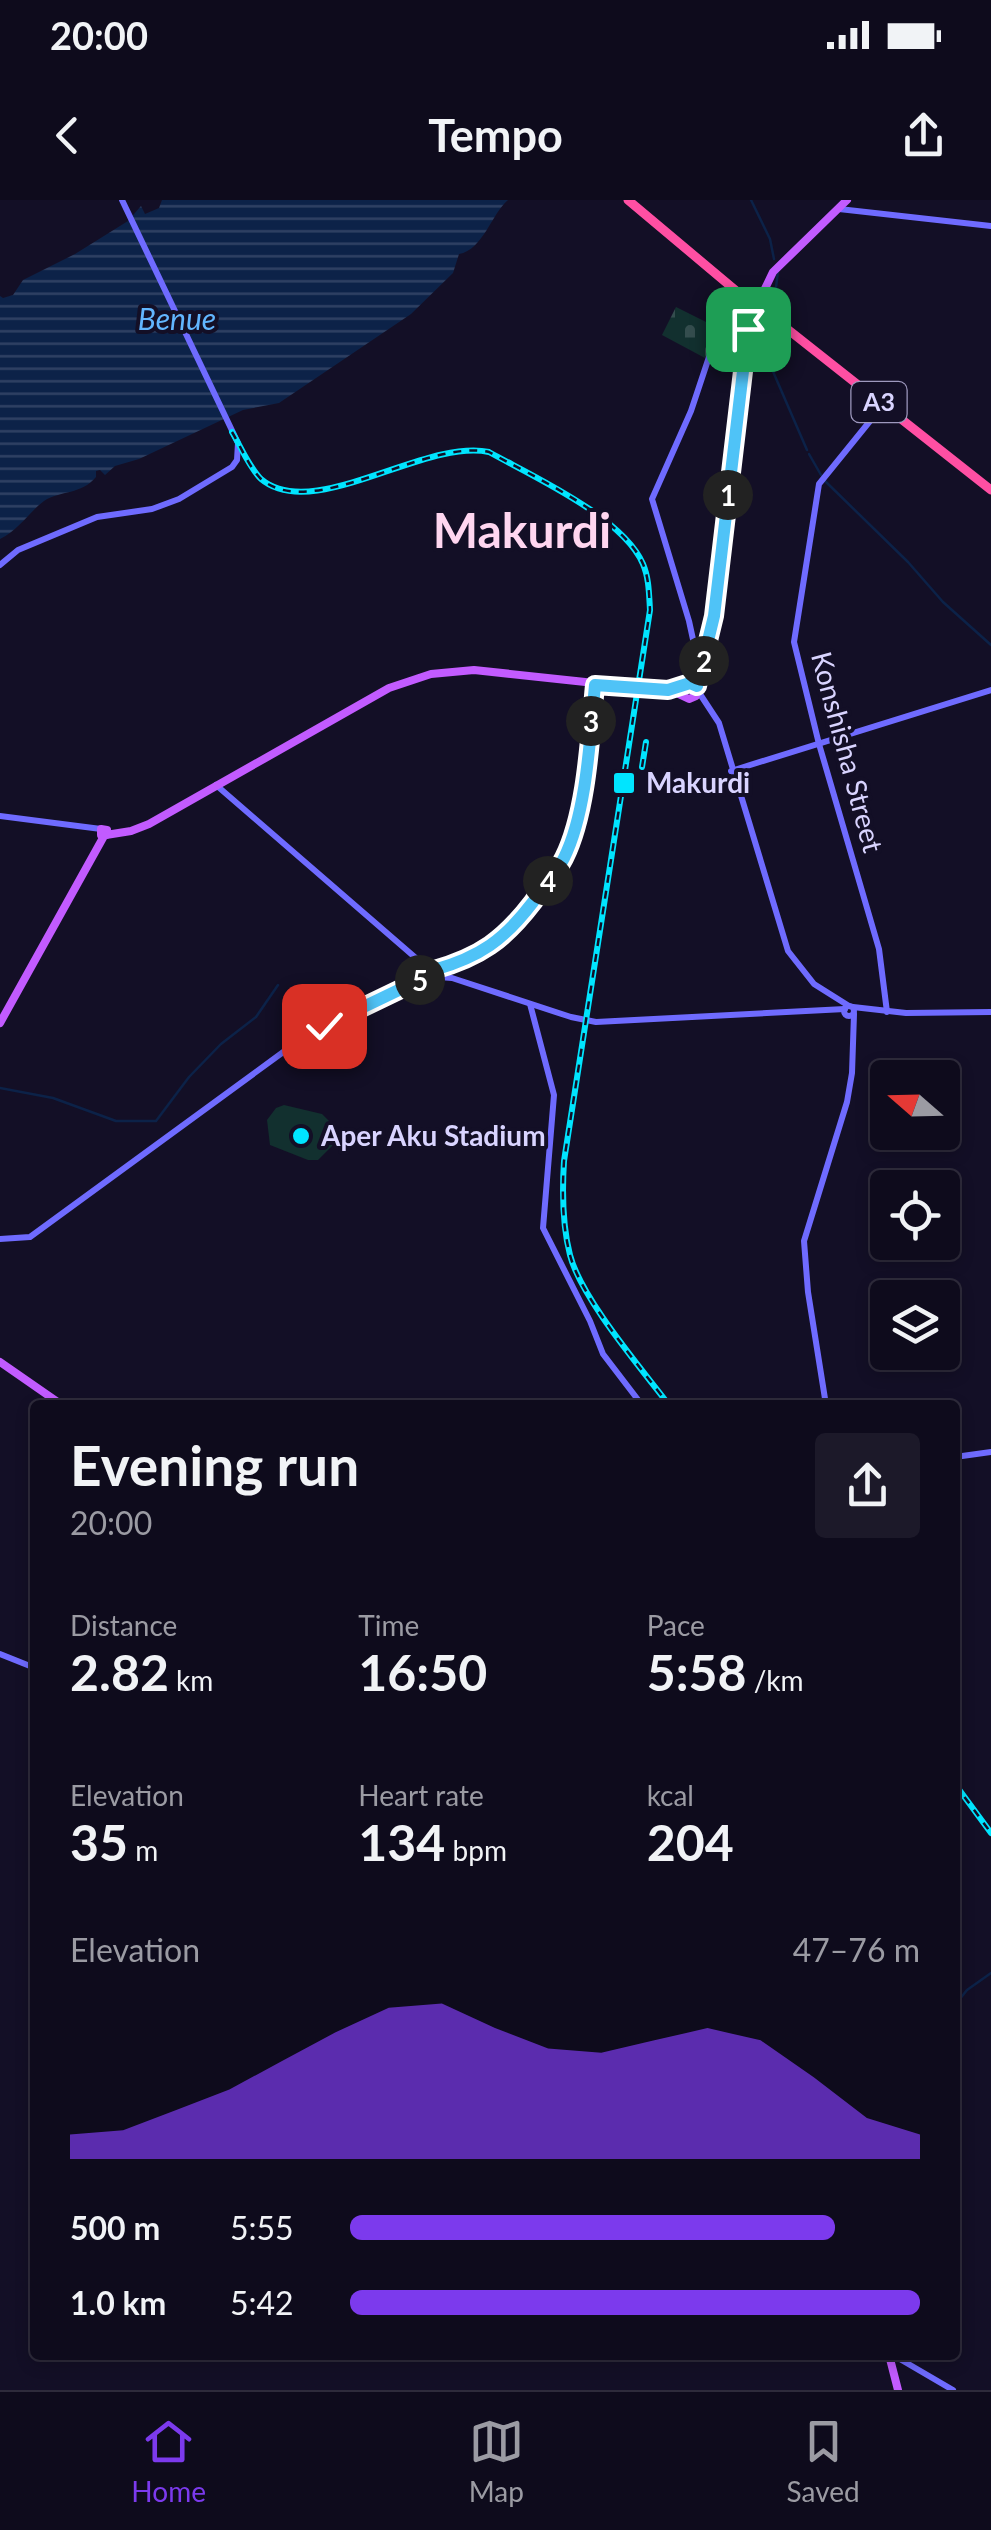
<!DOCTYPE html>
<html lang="en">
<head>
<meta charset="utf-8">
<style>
  :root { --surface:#0e0b1c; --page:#1c1929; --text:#f1f3f6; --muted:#9b9ba3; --line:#2e2b3b; --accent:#7c3aed }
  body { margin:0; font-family:Lato,sans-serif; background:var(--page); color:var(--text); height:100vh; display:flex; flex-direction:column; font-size:38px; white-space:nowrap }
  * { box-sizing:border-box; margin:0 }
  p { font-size:32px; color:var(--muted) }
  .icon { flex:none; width:55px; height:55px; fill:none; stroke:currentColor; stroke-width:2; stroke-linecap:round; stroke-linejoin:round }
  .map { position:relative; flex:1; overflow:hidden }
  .side { position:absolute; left:30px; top:1200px; width:930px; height:960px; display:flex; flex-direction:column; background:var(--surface); border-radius:10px; box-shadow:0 5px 15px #0003,0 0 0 2px var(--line) }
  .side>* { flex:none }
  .needle { width:65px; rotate:290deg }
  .fabs { position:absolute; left:870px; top:860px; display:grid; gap:20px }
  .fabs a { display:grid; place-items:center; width:90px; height:90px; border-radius:10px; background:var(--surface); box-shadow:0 5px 15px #0003,0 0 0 2px var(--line); font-size:50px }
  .pin { position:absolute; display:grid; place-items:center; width:85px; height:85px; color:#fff; margin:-42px; border-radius:20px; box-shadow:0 5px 15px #0006 }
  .km { position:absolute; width:50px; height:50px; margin:-25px; border-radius:50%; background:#222; color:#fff; font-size:28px; line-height:50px; text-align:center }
  .round { display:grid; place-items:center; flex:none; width:105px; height:105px; border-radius:10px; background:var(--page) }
  .summary { display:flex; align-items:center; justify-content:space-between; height:170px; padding:0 40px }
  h1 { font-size:55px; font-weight:700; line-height:75px }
  .metrics { display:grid; grid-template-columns:repeat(3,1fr); gap:15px; height:170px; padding:10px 40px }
  .metrics div { display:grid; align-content:center }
  .metrics b { font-size:50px; font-weight:700 }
  .metrics small { font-size:28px; font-weight:400 }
  .metrics p { font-size:28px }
  .chart { height:280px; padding:20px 40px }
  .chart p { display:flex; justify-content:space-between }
  .chart svg { width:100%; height:180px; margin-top:10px; fill:var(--accent); opacity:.7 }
  ul { padding:0 40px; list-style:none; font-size:32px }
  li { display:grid; grid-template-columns:160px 120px 1fr; align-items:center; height:75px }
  li i { height:25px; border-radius:12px; background:var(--accent) }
  .status { display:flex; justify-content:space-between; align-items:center; height:70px; padding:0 50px; background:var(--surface); direction:ltr }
  .status svg { height:28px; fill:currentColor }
  header { display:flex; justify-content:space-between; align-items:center; height:130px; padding:0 40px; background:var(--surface); font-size:45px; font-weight:700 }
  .menu { display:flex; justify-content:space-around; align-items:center; height:140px; border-top:2px solid var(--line); background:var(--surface); font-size:28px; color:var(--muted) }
  .menu a { display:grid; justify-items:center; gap:5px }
  .menu .selected { color:var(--accent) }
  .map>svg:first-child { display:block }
</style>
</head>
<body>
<div class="status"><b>20:00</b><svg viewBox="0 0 49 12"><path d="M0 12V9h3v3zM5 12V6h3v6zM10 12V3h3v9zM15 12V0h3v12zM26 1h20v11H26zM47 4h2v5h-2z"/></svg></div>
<header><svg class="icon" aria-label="back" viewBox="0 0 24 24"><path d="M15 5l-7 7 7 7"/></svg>Tempo<svg class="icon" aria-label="share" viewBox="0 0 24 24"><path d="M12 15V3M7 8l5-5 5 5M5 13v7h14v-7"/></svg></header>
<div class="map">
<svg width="991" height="2190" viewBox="0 0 991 2190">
  <defs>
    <pattern id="cemetery-stones" width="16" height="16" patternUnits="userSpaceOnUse" patternTransform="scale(2.5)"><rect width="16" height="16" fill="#12302f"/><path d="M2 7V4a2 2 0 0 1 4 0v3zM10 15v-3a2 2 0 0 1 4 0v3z" fill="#344d4e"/></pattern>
    <pattern id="water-rules" width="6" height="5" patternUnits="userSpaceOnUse" patternTransform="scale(2.5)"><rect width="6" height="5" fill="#0c2248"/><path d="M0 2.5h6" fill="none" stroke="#2f4163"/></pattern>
  </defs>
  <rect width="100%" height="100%" fill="#130f26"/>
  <path fill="#12302f" d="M284,905l38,9 10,10 1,21 -15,15h-10l-38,-15 -3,-25 9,-12z"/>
  <path fill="url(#cemetery-stones)" d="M676,107l40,20 -11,31 -43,-23z"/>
  <path fill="url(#water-rules)" d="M162,0h346c-16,13 -25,50 -49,54l-6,19 -42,41 -132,89 -36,7 -104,49 -24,7 -10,9 -5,-5 -4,1v6c-15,18 -35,13 -52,24 -16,12 -25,29 -44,38v-243l3,2 10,-3 10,-15 52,-26 53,-33 13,-15 4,8 14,-6z"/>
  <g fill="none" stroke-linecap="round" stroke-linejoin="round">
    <g stroke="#0c2248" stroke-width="2.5">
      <path d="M751,0l19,39 4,20"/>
      <path d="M773,112l5,-41"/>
      <path d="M769,120l-4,33 42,97"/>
      <path d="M809,254l12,21"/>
      <path d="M825,281l83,81 35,40 48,43"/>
      <path d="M0,888l53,10 63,23h40l33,-44 32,-33 35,-27 22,-32"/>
      <path d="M955,1805l12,-15 24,-17"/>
    </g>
    <g stroke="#6f6bff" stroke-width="6">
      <path d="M839,9l152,17"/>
      <path d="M883,205l-64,79 -25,158 25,102 60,205 8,63"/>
      <path d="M0,365l18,-15 79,-33 55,-8 27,-10 53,-32 5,-7 1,-17 -116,-243"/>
      <path d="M699,467l-10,-46 -37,-122 39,-88 26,-78 19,-25 11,-5"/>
      <path d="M698,491l21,32 69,228 26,33 35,22"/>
      <path d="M731,571l260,-81"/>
      <path d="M216,585l216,187"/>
      <path d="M0,616l101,13"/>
      <path d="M440,772l64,-30 26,-30 37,-53 18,-66 14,-110"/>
      <path d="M439,777l13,1 119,39 25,5 249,-13"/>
      <path d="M530,804l24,91 -11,133 47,93 13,33 39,51"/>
      <circle cx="849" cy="811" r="5"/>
      <path d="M853,807l53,6 85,-1"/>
      <path d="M0,1039l30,-2 256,-187 148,-73"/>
      <path d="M826,1205l-18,-113 -4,-51 43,-139 5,-29 2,-59"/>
      <path d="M955,1257l36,-5"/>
      <path d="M0,1454l35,14"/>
      <path d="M893,2155l60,35"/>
    </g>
    <g stroke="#c25bff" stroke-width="8">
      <path d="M760,99l13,-27 74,-72"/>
      <path d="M690,483l8,-15"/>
      <path d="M599,485l69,4 21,10 7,-3 1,-9 -12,-3 -2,10"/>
      <path d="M697,487l17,-71 40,-307"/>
      <path d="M101,629l6,1 -1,5h-5z"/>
      <path d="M106,635l25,-4 18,-7 240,-136 42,-14 43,-4 130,14"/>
      <path d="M0,823l104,-187"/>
      <path d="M0,1162l62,43"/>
      <path d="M889,2155l9,35"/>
    </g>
    <g stroke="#ff4fa3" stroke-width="9">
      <path d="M628,0l119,100"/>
      <circle cx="753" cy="102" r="7"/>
      <path d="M757,108l10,5 224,177"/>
    </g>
    <g stroke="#00e5ff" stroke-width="6">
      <g id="rail">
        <path d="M232,232c9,15 17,35 29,47 52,44 164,-41 228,-27 43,24 134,65 154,112 6,14 6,30 7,46l-86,551c-2,32 -2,63 6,94 11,43 71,113 99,150"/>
        <path d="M642,567l4,-25"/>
        <path d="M955,1584l36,49"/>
      </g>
    </g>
    <use href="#rail" stroke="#130f26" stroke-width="2.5" stroke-dasharray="8" stroke-linecap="butt"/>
  </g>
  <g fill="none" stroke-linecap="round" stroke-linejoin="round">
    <g stroke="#fff" stroke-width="20">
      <path id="route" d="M324,826l108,-52 2,-4c46,-13 70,-30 99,-68 10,-14 23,-28 31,-44 23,-46 26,-121 31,-173l73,5 22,-7 7,3 17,-70 34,-287"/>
    </g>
    <use href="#route" stroke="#4fc3f7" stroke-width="12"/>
  </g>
  <g fill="#00e5ff" stroke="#130f26" stroke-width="4">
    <rect x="612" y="571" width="24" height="24" rx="5"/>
    <circle cx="301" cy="936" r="10"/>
  </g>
  <g text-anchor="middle" stroke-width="8" stroke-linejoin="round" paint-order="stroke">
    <rect fill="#130f26" stroke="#9e99be" stroke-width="2.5" x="851.5" y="182" width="55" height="40" rx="8"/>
    <g font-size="25" font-weight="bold" fill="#d9d4ff">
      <text x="879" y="211">A3</text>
    </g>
    <g font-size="28" fill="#d9d4ff" stroke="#130f26">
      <text transform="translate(847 552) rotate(75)" y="10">Konshisha Street</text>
    </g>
    <g font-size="28" font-weight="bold" fill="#d9d4ff" stroke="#130f26" text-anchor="start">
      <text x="646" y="593">Makurdi</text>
      <text x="321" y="946">Aper Aku Stadium</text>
    </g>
    <g font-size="30" font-style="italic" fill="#62b6ff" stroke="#130f26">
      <text x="177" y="130">Benue</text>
    </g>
    <g font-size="48" font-weight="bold" fill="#ffd6f0" stroke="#130f26">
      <text x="522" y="348">Makurdi</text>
    </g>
  </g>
</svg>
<div class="fabs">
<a><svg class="needle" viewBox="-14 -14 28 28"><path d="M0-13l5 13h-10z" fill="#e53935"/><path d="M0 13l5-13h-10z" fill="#9b9ba3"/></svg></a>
<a><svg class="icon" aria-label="locate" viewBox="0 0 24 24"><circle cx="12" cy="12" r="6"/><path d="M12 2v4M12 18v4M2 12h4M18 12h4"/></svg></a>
<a><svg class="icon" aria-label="layers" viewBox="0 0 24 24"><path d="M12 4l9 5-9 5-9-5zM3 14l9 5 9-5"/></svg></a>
</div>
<div class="pin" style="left:748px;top:129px;background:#1e9e55"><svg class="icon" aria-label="arrive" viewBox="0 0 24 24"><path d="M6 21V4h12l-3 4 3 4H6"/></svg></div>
<div class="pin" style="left:324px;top:826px;background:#d93025"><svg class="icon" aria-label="check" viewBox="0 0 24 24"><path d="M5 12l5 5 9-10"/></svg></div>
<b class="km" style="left:728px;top:295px">1</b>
<b class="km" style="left:704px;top:461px">2</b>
<b class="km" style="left:591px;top:521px">3</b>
<b class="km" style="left:548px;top:681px">4</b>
<b class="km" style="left:420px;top:780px">5</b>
<section class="side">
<div class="summary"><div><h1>Evening run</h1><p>20:00</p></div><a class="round"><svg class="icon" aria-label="share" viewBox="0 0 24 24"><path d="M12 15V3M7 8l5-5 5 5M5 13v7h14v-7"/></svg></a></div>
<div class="metrics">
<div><p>Distance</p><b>2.82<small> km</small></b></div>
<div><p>Time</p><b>16:50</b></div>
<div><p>Pace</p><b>5:58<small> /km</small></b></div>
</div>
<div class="metrics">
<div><p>Elevation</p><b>35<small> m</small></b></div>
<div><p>Heart rate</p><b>134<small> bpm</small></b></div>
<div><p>kcal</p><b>204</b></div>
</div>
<div class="chart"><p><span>Elevation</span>47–76 m</p>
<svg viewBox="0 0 160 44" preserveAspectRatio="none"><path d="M0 44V38L10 37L20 32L30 27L40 20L50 13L60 7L70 6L80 12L90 17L100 18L110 15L120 12L130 15L140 24L150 34L160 38V44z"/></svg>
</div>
<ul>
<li><b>500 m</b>5:55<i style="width:85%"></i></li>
<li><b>1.0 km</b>5:42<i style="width:100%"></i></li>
</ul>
</section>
</div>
<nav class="menu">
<a class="selected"><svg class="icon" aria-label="home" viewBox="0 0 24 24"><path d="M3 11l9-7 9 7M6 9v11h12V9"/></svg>Home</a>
<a><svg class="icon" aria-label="map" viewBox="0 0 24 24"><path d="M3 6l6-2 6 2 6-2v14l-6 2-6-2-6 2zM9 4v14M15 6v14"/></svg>Map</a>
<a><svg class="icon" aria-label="saved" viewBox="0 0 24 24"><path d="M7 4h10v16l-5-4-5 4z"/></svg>Saved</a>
</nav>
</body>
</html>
